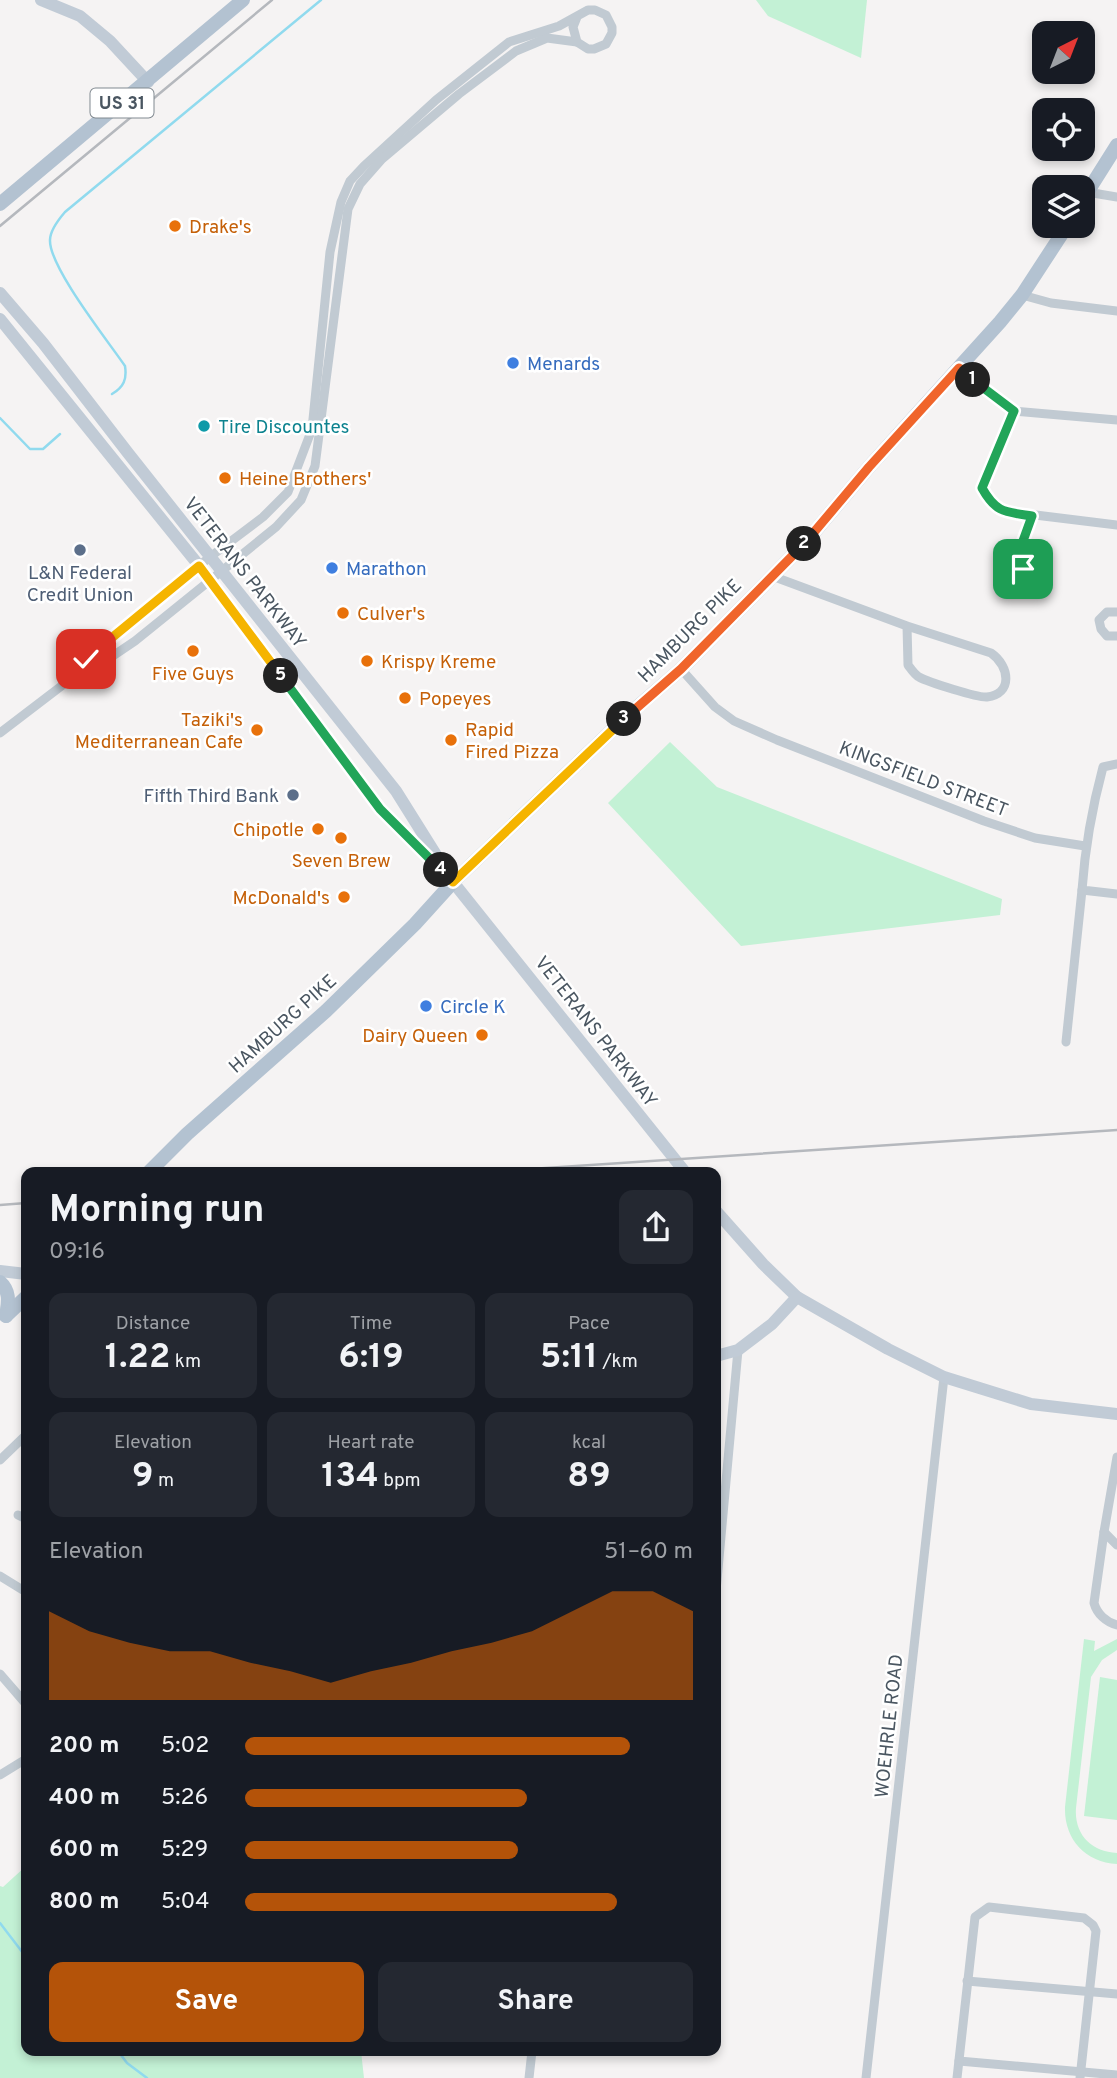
<!DOCTYPE html>
<html lang="en">
<head>
<meta charset="utf-8">
<style>
  :root { --surface:#171b24; --page:#242831; --text:#f1f3f6; --muted:#9ea1a6; --accent:#b45309 }
  body { margin:0; font-family:Overpass,sans-serif; background:var(--page); color:var(--text); height:100vh; display:flex; flex-direction:column; font-size:26px; white-space:nowrap }
  * { box-sizing:border-box; margin:0 }
  p { font-size:23px; color:var(--muted) }
  .icon { flex:none; width:38px; height:38px; fill:none; stroke:currentColor; stroke-width:2; stroke-linecap:round; stroke-linejoin:round }
  .map { position:relative; flex:1; overflow:hidden }
  .panel { position:absolute; left:21px; top:1167px; width:700px; height:889px; display:flex; flex-direction:column; background:var(--surface); border-radius:14px; box-shadow:0 4px 10px #0003 }
  .panel>* { flex:none }
  .needle { width:46px; rotate:42deg }
  .controls { position:absolute; left:1032px; top:21px; display:grid; gap:14px }
  .controls a { display:grid; place-items:center; width:63px; height:63px; border-radius:14px; background:var(--surface); box-shadow:0 4px 10px #0003; font-size:35px }
  .pin { position:absolute; display:grid; place-items:center; width:60px; height:60px; color:#fff; margin:-30px; border-radius:14px; box-shadow:0 4px 10px #0006 }
  .km { position:absolute; width:35px; height:35px; margin:-18px; border-radius:50%; background:#222; color:#fff; font-size:19px; line-height:35px; text-align:center }
  .round { display:grid; place-items:center; flex:none; width:74px; height:74px; border-radius:14px; background:var(--page) }
  .head { display:flex; align-items:center; justify-content:space-between; height:119px; padding:0 28px }
  h1 { font-size:38px; font-weight:700; line-height:52px }
  .metrics { display:grid; grid-template-columns:repeat(3,1fr); gap:10px; height:119px; padding:7px 28px }
  .metrics div { display:grid; align-content:center; border-radius:14px; background:var(--page); text-align:center }
  .metrics b { font-size:35px; font-weight:700 }
  .metrics small { font-size:19px; font-weight:400 }
  .metrics p { font-size:19px }
  .chart { height:196px; padding:14px 28px }
  .chart p { display:flex; justify-content:space-between }
  .chart svg { width:100%; height:126px; margin-top:7px; fill:var(--accent); opacity:.7 }
  .cta { display:flex; gap:14px; margin-top:auto; padding:14px 28px }
  .cta a { flex:1; height:80px; border-radius:14px; background:var(--accent); color:#fff; font-size:28px; font-weight:700; line-height:80px; text-align:center }
  .cta a+a { background:var(--page); color:var(--text) }
  ul { padding:0 28px; list-style:none; font-size:23px }
  li { display:grid; grid-template-columns:112px 84px 1fr; align-items:center; height:52px }
  li i { height:18px; border-radius:9px; background:var(--accent) }
  .map>svg:first-child { display:block }
</style>
</head>
<body>
<div class="map">
<svg width="1117" height="2078" viewBox="0 0 1117 2078">
  <rect width="100%" height="100%" fill="#f5f3f3"/>
  <g fill="#c3f1d5">
    <path d="M756,0h111l-6,58 -93,-42z"/>
    <path d="M670,742l47,45 285,112 -2,16 -259,31 -133,-143z"/>
    <path d="M1084,1639l11,2 -1,10 23,-12v11l-15,10 -11,17 -15,131c-2,26 15,44 41,45v11c-32,-2 -53,-25 -52,-57z"/>
    <path d="M1100,1677l17,3v140l-33,-4z"/>
    <path d="M26,1866v185h335l3,27h-364v-192l3,1z"/>
  </g>
  <g fill="none" stroke-linecap="round" stroke-linejoin="round">
    <g stroke="#90daee" stroke-width="2.5">
      <path d="M112,394c12,-7 15,-15 13,-28 -17,-25 -76,-99 -75,-126 0,-9 9,-21 15,-28l256,-212"/>
      <path d="M0,418l30,31h13l17,-15"/>
      <path d="M0,1923l26,34"/>
      <path d="M118,2051l9,12 20,15"/>
    </g>
    <g stroke="#c1cad2" stroke-width="9">
      <path d="M1087,192l30,5"/>
      <path d="M1022,295l29,8 66,8"/>
      <path d="M959,368l53,43 105,9"/>
      <path d="M1014,411l-32,76 10,18 11,6 114,14"/>
      <path d="M1019,552h-12l-7,6 -2,11 9,10 16,-7 -4,-20 13,-36"/>
      <path d="M772,576l135,50 84,27c19,13 22,41 -4,44 -9,1 -59,-15 -68,-20 -4,-2 -8,-8 -11,-12l-1,-39"/>
      <path d="M1117,612h-10l-8,8 2,9 6,7h10"/>
      <path d="M85,668l4,-13 121,-98 53,-40 25,-25 24,-63 18,-177 11,-50 9,-21 14,-15 72,-66 73,-58 50,-16 29,-16h7l11,5 6,12v6l-6,11 -12,5h-6l-11,-7 -4,-15 4,-10"/>
      <path d="M681,669l34,38 19,14 43,19 207,81 51,17 50,8"/>
      <path d="M0,733l85,-65 13,-2 37,-25 141,-114 25,-27 14,-34 33,-257 12,-25 22,-25 77,-65 57,-43 31,-13 30,4"/>
      <path d="M1117,764l-14,3c-11,41 -18,80 -21,123l35,4"/>
      <path d="M1066,1042l16,-152"/>
      <path d="M0,1460l26,-25"/>
      <path d="M18,1515l8,4"/>
      <path d="M1104,1532l13,-75"/>
      <path d="M1117,1545l-13,-13 -10,71c3,11 12,19 23,22"/>
      <path d="M0,1576l26,16"/>
      <path d="M716,1591l22,-241"/>
      <path d="M0,1674l26,30"/>
      <path d="M0,1775l26,-16"/>
      <path d="M967,1981l150,13"/>
      <path d="M959,2061l158,14"/>
      <path d="M529,2078l3,-27"/>
      <path d="M866,2078l78,-701"/>
      <path d="M957,2078l18,-161 14,-10 95,11 9,7 3,6 -16,147"/>
    </g>
    <g stroke="#c1cbd6" stroke-width="12">
      <path d="M41,0l39,16 30,25 38,41"/>
      <path d="M0,293l43,50 85,110 268,338 57,91 232,290"/>
      <path d="M0,319l205,254 175,236 56,56"/>
      <path d="M716,1211l47,53 34,33 91,52 56,28 87,27 86,10"/>
      <path d="M0,1271l26,3"/>
      <path d="M716,1356l22,-6 34,-26 25,-27"/>
    </g>
    <g stroke="#b3c2d1" stroke-width="14">
      <path d="M1083,199l34,-54"/>
      <path d="M0,204l243,-204"/>
      <path d="M149,1172l38,-38 139,-123 89,-87 38,-42 174,-166 54,-47 124,-126 64,-76 131,-145 22,-27 45,-69"/>
      <path d="M0,1282c11,10 8,21 6,34"/>
      <path d="M6,1316l20,-19"/>
    </g>
    <g stroke="#b5b8bd" stroke-width="2.5">
      <path d="M0,226l272,-226"/>
      <path d="M485,1172l632,-42"/>
      <path d="M0,1205l26,-2"/>
    </g>
  </g>
  <g fill="none" stroke-linecap="round" stroke-linejoin="round">
    <g stroke="#fff" stroke-width="14">
      <path id="split-1" d="M973,380l41,31 -32,77c14,25 23,24 50,28l-13,36 4,17"/>
    </g>
    <g stroke="#fff" stroke-width="14">
      <path id="split-2" d="M804,544l65,-77 90,-99 14,12"/>
    </g>
    <g stroke="#fff" stroke-width="14">
      <path id="split-3" d="M624,719l57,-50 123,-125"/>
    </g>
    <g stroke="#fff" stroke-width="14">
      <path id="split-4" d="M441,870l12,12 171,-163"/>
    </g>
    <g stroke="#fff" stroke-width="14">
      <path id="split-5" d="M281,676l99,133 61,61"/>
    </g>
    <g stroke="#fff" stroke-width="14">
      <path id="split-6" d="M86,659l113,-93 82,110"/>
    </g>
    <use href="#split-1" stroke="#22a559" stroke-width="9"/>
    <use href="#split-2" stroke="#f0652b" stroke-width="9"/>
    <use href="#split-3" stroke="#f0652b" stroke-width="9"/>
    <use href="#split-4" stroke="#f5b400" stroke-width="9"/>
    <use href="#split-5" stroke="#22a559" stroke-width="9"/>
    <use href="#split-6" stroke="#f5b400" stroke-width="9"/>
  </g>
  <g fill="#e8710a" stroke="#fff" stroke-width="2.5">
    <circle cx="175" cy="226" r="7"/>
    <circle cx="225" cy="478" r="7"/>
    <circle cx="343" cy="613" r="7"/>
    <circle cx="193" cy="651" r="7"/>
    <circle cx="367" cy="661" r="7"/>
    <circle cx="405" cy="698" r="7"/>
    <circle cx="257" cy="730" r="7"/>
    <circle cx="451" cy="740" r="7"/>
    <circle cx="318" cy="829" r="7"/>
    <circle cx="341" cy="838" r="7"/>
    <circle cx="344" cy="897" r="7"/>
    <circle cx="482" cy="1035" r="7"/>
  </g>
  <g fill="#3f7fe0" stroke="#fff" stroke-width="2.5">
    <circle cx="513" cy="363" r="7"/>
    <circle cx="332" cy="568" r="7"/>
    <circle cx="426" cy="1006" r="7"/>
  </g>
  <circle fill="#0f9aa8" stroke="#fff" stroke-width="2.5" cx="204" cy="426" r="7"/>
  <g fill="#5c6f8a" stroke="#fff" stroke-width="2.5">
    <circle cx="80" cy="550" r="7"/>
    <circle cx="293" cy="795" r="7"/>
  </g>
  <g text-anchor="middle" stroke-width="5" stroke-linejoin="round" paint-order="stroke">
    <rect fill="#fff" stroke="#808990" stroke-width="2" x="90.5" y="88.5" width="63" height="29" rx="5"/>
    <g font-size="18" font-weight="bold" fill="#4a5661">
      <text x="122" y="109">US 31</text>
    </g>
    <g font-size="19" fill="#c56008" stroke="#fff" text-anchor="start">
      <text x="189" y="233">Drake's</text>
      <text x="239" y="485">Heine Brothers'</text>
      <text x="357" y="620">Culver's</text>
      <text x="381" y="668">Krispy Kreme</text>
      <text x="193" y="680" text-anchor="middle">Five Guys</text>
      <text x="419" y="705">Popeyes</text>
      <text x="243" y="726" text-anchor="end">Taziki's<tspan x="243" dy="22">Mediterranean Cafe</tspan></text>
      <text x="465" y="736">Rapid<tspan x="465" dy="22">Fired Pizza</tspan></text>
      <text x="304" y="836" text-anchor="end">Chipotle</text>
      <text x="341" y="867" text-anchor="middle">Seven Brew</text>
      <text x="330" y="904" text-anchor="end">McDonald's</text>
      <text x="468" y="1042" text-anchor="end">Dairy Queen</text>
    </g>
    <g font-size="19" fill="#366cbe" stroke="#fff" text-anchor="start">
      <text x="527" y="370">Menards</text>
      <text x="346" y="575">Marathon</text>
      <text x="440" y="1013">Circle K</text>
    </g>
    <g font-size="19" fill="#0d838f" stroke="#fff" text-anchor="start">
      <text x="218" y="433">Tire Discountes</text>
    </g>
    <g font-size="19" fill="#4e5e75" stroke="#fff">
      <text x="80" y="579">L&amp;N Federal<tspan x="80" dy="22">Credit Union</tspan></text>
      <text x="279" y="802" text-anchor="end">Fifth Third Bank</text>
    </g>
    <g font-size="19" fill="#4a5661" stroke="#fff">
      <text transform="translate(246 572) rotate(52)" y="7">VETERANS PARKWAY</text>
      <text transform="translate(689 630) rotate(-45)" y="7">HAMBURG PIKE</text>
      <text transform="translate(924 778) rotate(21)" y="7">KINGSFIELD STREET</text>
      <text transform="translate(282 1023) rotate(-42)" y="7">HAMBURG PIKE</text>
      <text transform="translate(597 1031) rotate(52)" y="7">VETERANS PARKWAY</text>
      <text transform="translate(888 1726) rotate(-84)" y="7">WOEHRLE ROAD</text>
    </g>
  </g>
</svg>
<div class="controls">
<a><svg class="needle" viewBox="-14 -14 28 28"><path d="M0-13l5 13h-10z" fill="#e53935"/><path d="M0 13l5-13h-10z" fill="#9ea1a6"/></svg></a>
<a><svg class="icon" aria-label="locate" viewBox="0 0 24 24"><circle cx="12" cy="12" r="6"/><path d="M12 2v4M12 18v4M2 12h4M18 12h4"/></svg></a>
<a><svg class="icon" aria-label="layers" viewBox="0 0 24 24"><path d="M12 4l9 5-9 5-9-5zM3 14l9 5 9-5"/></svg></a>
</div>
<div class="pin" style="left:1023px;top:569px;background:#1e9e55"><svg class="icon" aria-label="arrive" viewBox="0 0 24 24"><path d="M6 21V4h12l-3 4 3 4H6"/></svg></div>
<div class="pin" style="left:86px;top:659px;background:#d93025"><svg class="icon" aria-label="check" viewBox="0 0 24 24"><path d="M5 12l5 5 9-10"/></svg></div>
<b class="km" style="left:973px;top:380px">1</b>
<b class="km" style="left:804px;top:544px">2</b>
<b class="km" style="left:624px;top:719px">3</b>
<b class="km" style="left:441px;top:870px">4</b>
<b class="km" style="left:281px;top:676px">5</b>
<section class="panel">
<div class="head"><div><h1>Morning run</h1><p>09:16</p></div><a class="round"><svg class="icon" aria-label="share" viewBox="0 0 24 24"><path d="M12 15V3M7 8l5-5 5 5M5 13v7h14v-7"/></svg></a></div>
<div class="metrics">
<div><p>Distance</p><b>1.22<small> km</small></b></div>
<div><p>Time</p><b>6:19</b></div>
<div><p>Pace</p><b>5:11<small> /km</small></b></div>
</div>
<div class="metrics">
<div><p>Elevation</p><b>9<small> m</small></b></div>
<div><p>Heart rate</p><b>134<small> bpm</small></b></div>
<div><p>kcal</p><b>89</b></div>
</div>
<div class="chart"><p><span>Elevation</span>51–60 m</p>
<svg viewBox="0 0 160 44" preserveAspectRatio="none"><path d="M0 44V13L10 20L20 24L30 27L40 27L50 31L60 34L70 38L80 34L90 31L100 27L110 24L120 20L130 13L140 6L150 6L160 13V44z"/></svg>
</div>
<ul>
<li><b>200 m</b>5:02<i style="width:86%"></i></li>
<li><b>400 m</b>5:26<i style="width:63%"></i></li>
<li><b>600 m</b>5:29<i style="width:61%"></i></li>
<li><b>800 m</b>5:04<i style="width:83%"></i></li>
</ul>
<div class="cta"><a>Save</a><a>Share</a></div>
</section>
</div>
</body>
</html>
